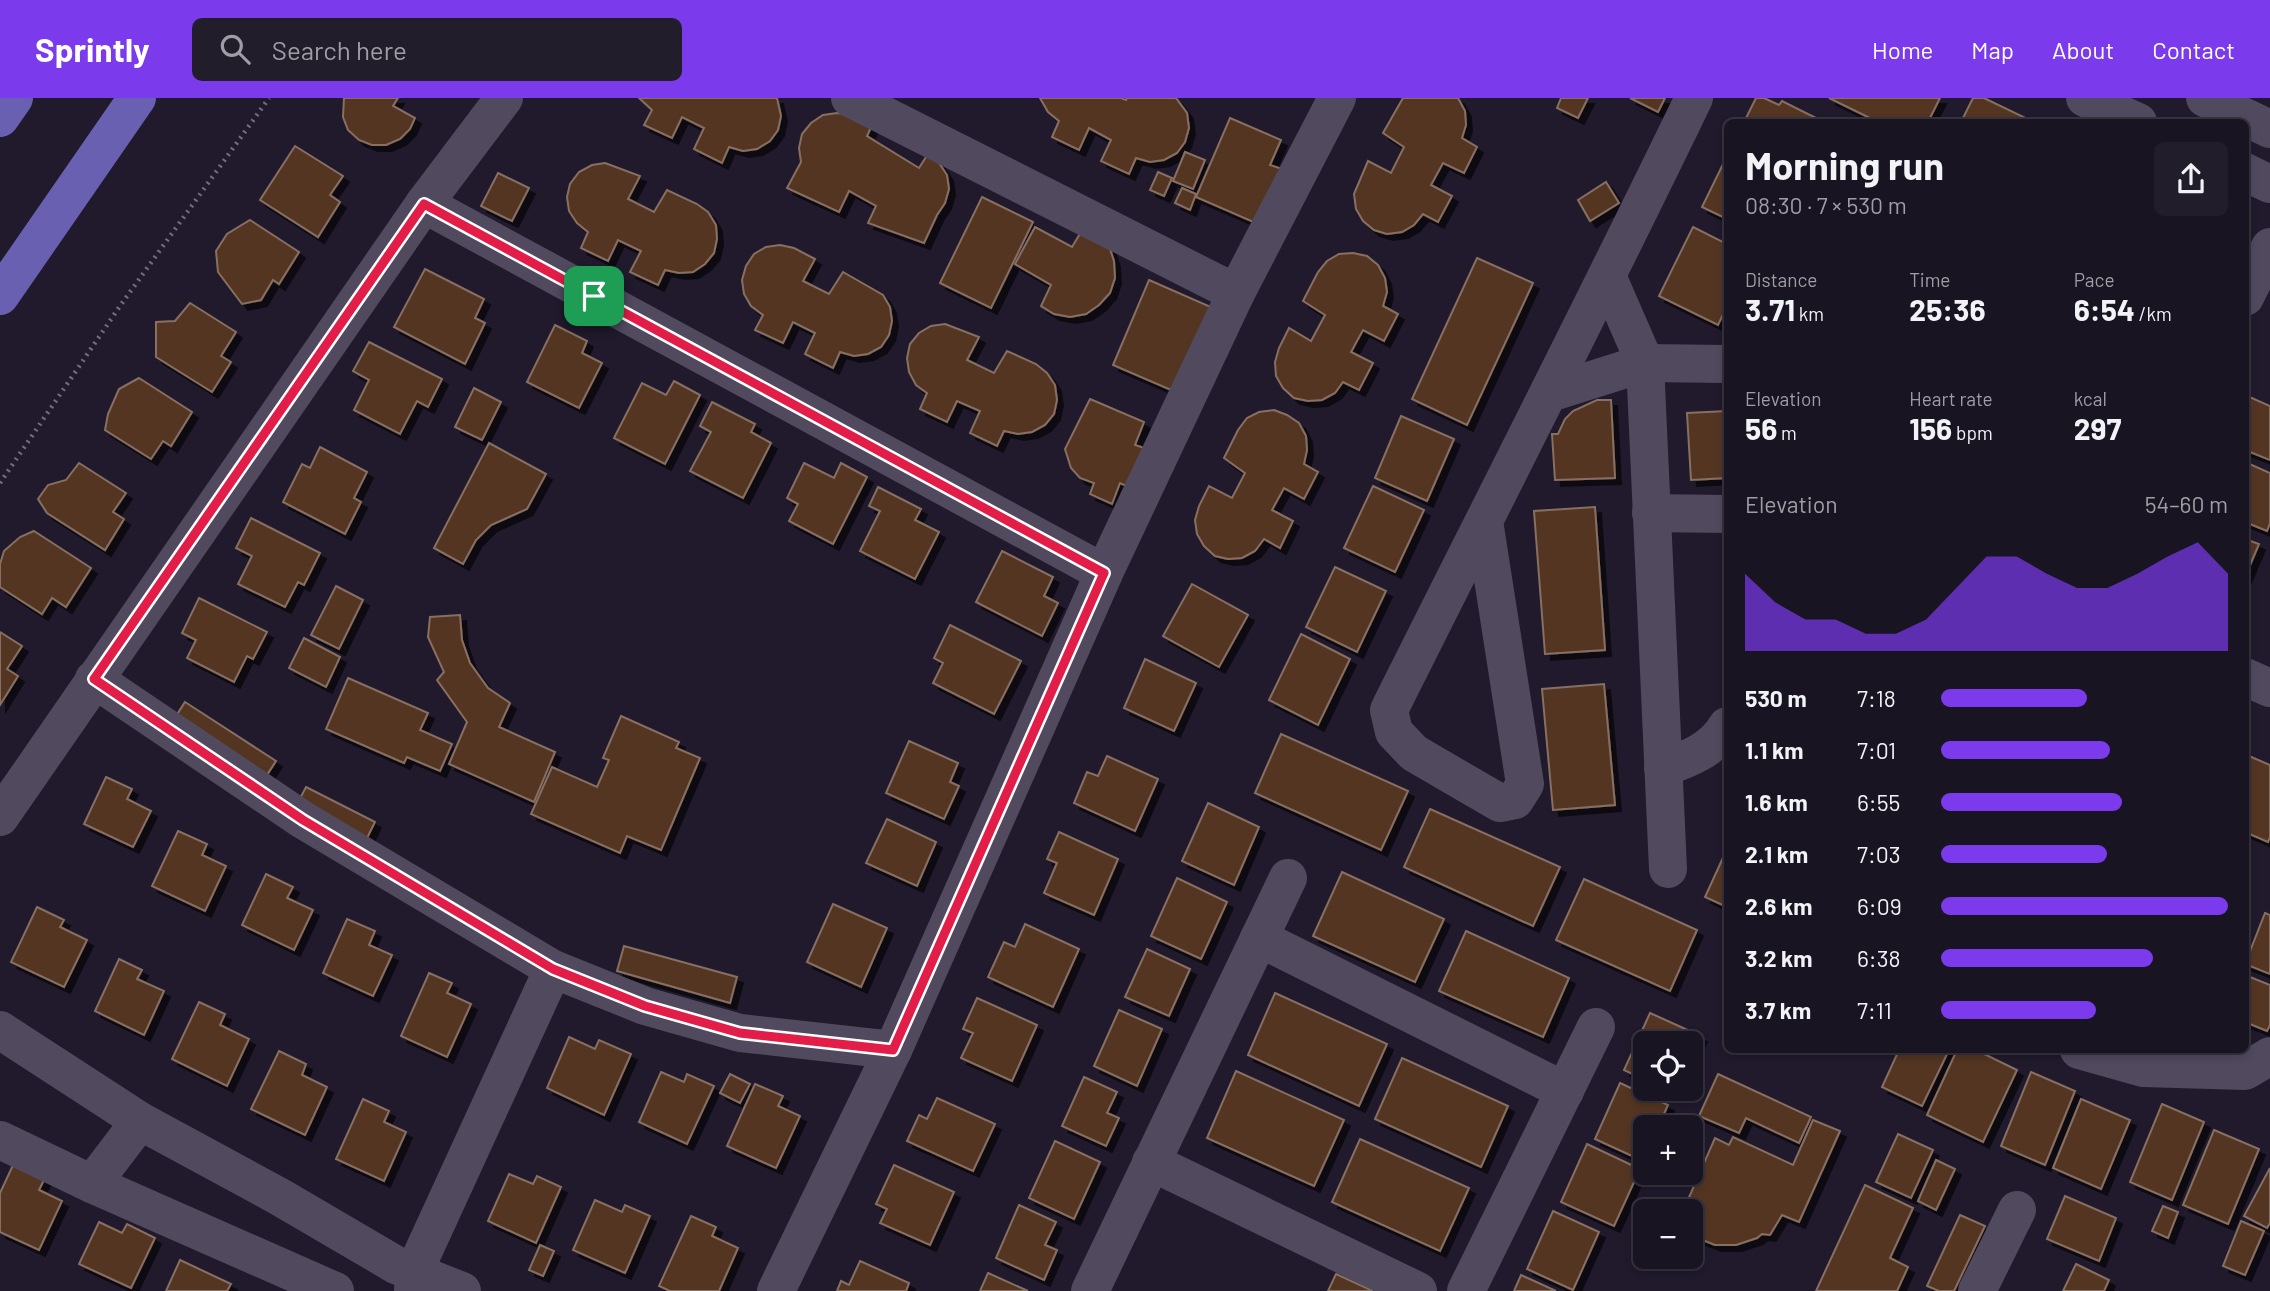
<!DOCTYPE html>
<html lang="en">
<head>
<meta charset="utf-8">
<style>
  :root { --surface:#181421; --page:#211d2a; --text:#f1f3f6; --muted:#9f9ea5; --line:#36333f; --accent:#7c3aed }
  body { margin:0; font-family:Barlow,sans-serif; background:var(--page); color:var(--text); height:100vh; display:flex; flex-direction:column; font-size:26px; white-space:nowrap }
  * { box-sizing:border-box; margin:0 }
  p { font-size:23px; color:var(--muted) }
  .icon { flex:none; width:38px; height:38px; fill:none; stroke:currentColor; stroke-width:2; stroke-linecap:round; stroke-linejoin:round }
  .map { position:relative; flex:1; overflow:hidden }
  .side { position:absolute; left:1724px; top:21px; width:525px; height:934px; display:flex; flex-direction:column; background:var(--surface); border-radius:10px; box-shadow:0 4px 10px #0003,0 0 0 2px var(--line) }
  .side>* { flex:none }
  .controls { position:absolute; left:1633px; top:933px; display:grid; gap:14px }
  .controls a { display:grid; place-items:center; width:70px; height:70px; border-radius:10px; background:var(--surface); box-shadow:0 4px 10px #0003,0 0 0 2px var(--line); font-size:35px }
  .pin { position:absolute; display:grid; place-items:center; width:60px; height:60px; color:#fff; margin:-30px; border-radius:14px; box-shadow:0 4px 10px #0006 }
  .round { display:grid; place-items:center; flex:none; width:74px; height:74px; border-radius:10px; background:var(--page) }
  .head { display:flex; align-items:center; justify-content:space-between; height:119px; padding:0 21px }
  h1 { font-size:38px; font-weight:700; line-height:52px }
  .metrics { display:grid; grid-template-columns:repeat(3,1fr); gap:10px; height:119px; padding:7px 21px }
  .metrics div { display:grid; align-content:center }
  .metrics b { font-size:30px; font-weight:700 }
  .metrics small { font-size:19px; font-weight:400 }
  .metrics p { font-size:19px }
  .chart { height:196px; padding:14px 21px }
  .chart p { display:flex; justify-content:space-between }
  .chart svg { width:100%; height:126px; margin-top:7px; fill:var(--accent); opacity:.7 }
  ul { padding:0 21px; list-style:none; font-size:23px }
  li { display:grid; grid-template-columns:112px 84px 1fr; align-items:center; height:52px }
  li i { height:18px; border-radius:9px; background:var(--accent) }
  header { display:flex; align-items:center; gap:42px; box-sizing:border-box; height:98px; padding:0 35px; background:var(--accent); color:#fff }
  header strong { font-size:33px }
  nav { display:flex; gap:38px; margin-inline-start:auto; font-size:24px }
  .search { width:490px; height:63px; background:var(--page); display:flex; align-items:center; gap:18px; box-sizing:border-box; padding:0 24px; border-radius:10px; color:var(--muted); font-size:26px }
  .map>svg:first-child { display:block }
</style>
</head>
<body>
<header>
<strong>Sprintly</strong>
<div class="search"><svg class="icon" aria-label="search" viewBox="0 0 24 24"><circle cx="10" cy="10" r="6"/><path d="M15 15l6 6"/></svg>Search here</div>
<nav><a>Home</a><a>Map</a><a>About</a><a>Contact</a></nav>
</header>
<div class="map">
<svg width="2270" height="1193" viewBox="0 0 2270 1193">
  <defs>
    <filter id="shadow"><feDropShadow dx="6" dy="6" stdDeviation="0" flood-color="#0009"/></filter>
  </defs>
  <rect width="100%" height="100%" fill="#201a2c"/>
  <g fill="#533421" stroke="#876f62" stroke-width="2" filter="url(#shadow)">
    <path d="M344,0h54l-5,8 22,12 -5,11 -10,10 -14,6h-14l-13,-5 -11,-10 -5,-13z"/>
    <path d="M639,0h138l4,18 -3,14 -8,11 -13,8 -14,2 -14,-4 -7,16 -28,-14 10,-21 -22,-11 -10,21 -28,-13 8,-15z"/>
    <path d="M1040,0h81l5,2 1,-2h49l11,15 2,15 -4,14 -8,11 -13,7 -14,2 -14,-4 -7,16 -28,-13 10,-21 -22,-12 -10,22 -27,-13 7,-16 -11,-9z"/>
    <path d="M1403,0h55l7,13 1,14 -4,13 15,9 -13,26 -21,-10 -12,22 21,11 -14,26 -15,-8 -9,11 -12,7 -15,2 -13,-4 -11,-9 -7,-12 -2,-15 14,-33 23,12 13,-26 -21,-14z"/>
    <path d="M1561,0h27l-10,20 -21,-10z"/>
    <path d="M1630,0h35l-7,14z"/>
    <path d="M1756,0h8l15,7 3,-4 34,17 -2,4h-70z"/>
    <path d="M1829,0h111l-12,24h-50z"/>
    <path d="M1973,0h11l50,24h-73z"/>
    <path d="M837,15l15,2 21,8 -6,13 52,32 9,-14 11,9 8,12 2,14 -4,14 -8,12 -13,28 -56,-20 8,-17 -27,-15 -10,21 -52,-24 14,-26 -2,-14 3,-14 9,-11 12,-8z"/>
    <path d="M1230,20l51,22 -11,25 12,4 -24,55 -62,-27z"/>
    <path d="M295,48l48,30 -13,19 10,7 -22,35 -58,-37z"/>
    <path d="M1185,54l20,8 -12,29 -20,-8z"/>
    <path d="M1727,58v63l-25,-12z"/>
    <path d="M605,65l35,13 -12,23 26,13 13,-22 30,14 11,8 8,13 1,14 -3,14 -9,11 -12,8 -14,1 -14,-3 -7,15 -28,-13 11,-21 -23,-11 -10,21 -27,-13 7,-16 -11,-9 -8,-12 -2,-14 3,-13 9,-12 13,-7z"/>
    <path d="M1158,74l14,6 -8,18 -14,-6z"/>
    <path d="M498,75l31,15 -17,33 -31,-15z"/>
    <path d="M1606,84l13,21 -29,18 -12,-21z"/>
    <path d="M1182,90l14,6 -6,16 -15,-7z"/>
    <path d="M982,99l51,25 -42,86 -51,-25z"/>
    <path d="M250,122l49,32 -20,32 -6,-4 -12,20 -19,4 -24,-32 -2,-21 11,-17z"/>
    <path d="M1035,129l37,20 12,-20 25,19 5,15 1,17 -5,15 -11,12 -13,9 -16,3 -16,-3 -13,-8 10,-21 -36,-21z"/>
    <path d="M1693,129l34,17v62l-9,19 -59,-29z"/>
    <path d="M780,147l14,3 21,11 -12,22 26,13 14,-22 40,23 7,12 2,14 -3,14 -8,12 -13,7 -14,2 -14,-4 -7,16 -28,-14 10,-21 -22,-11 -10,21 -28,-13 8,-15 -12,-9 -7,-12 -2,-14 4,-14 8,-12 12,-7z"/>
    <path d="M1353,155l14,3 11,9 7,13 2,14 -4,14 15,8 -14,27 -21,-11 -12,22 22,11 -14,27 -16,-8 -8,11 -13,7 -14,1 -14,-3 -11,-10 -7,-12 -1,-14 4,-14 10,-20 22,13 14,-26 -22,-14 15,-29 9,-11 12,-7z"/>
    <path d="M1477,160l56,25 -66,142 -55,-26z"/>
    <path d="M425,171l59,30 -9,19 10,5 -20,41 -71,-37z"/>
    <path d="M1149,182l64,28 -35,85 -65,-28z"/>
    <path d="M190,205l46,29 -15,24 10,6 -19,30 -56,-35v-35l19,-1z"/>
    <path d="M945,226l34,13 -12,23 27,13 13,-22 29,13 11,9 8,12 2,15 -3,14 -9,11 -13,7 -14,2 -14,-3 -7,15 -27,-13 10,-22 -23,-10 -10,21 -27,-13 7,-16 -11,-8 -7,-13 -2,-14 3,-14 9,-11 12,-7z"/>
    <path d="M555,227l32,16 -5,12 20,10 -23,45 -52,-26z"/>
    <path d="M369,244l73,37 -14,28 -11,-6 -17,33 -46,-24 15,-30 -16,-9z"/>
    <path d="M139,280l53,34 -21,34 -8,-5 -12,18 -46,-29 3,-16 11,-25z"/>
    <path d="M674,283l26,14 -35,69 -51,-26 28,-55 24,12z"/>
    <path d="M474,290l27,14 -19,38 -27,-13z"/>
    <path d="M2245,297l25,11v54l-25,-10z"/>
    <path d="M1090,301l54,23 -9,23 12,4 -16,39 -11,-5 -8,21 -22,-10 4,-11 -14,-5 -9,-10 -6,-19z"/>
    <path d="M1597,302h14l4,78 -60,2 -3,-46h6l7,-15 8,-8z"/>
    <path d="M712,304l43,22 -4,8 20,11 -28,55 -53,-27 21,-39 -11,-6z"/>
    <path d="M1274,312l13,5 12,8 7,13 1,14 -3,14 14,8 -14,27 -20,-11 -12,22 21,11 -13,27 -16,-9 -9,12 -13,7 -14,1 -13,-3 -11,-10 -7,-12 -2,-14 4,-14 10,-20 23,12 13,-25 -21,-15 14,-28 9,-12 12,-6z"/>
    <path d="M1727,313v67l-36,2 -4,-67z"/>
    <path d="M1401,318l53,23 -27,62 -52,-23z"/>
    <path d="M489,345l57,31 -19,35 -36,16 -15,15 -13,24 -29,-16z"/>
    <path d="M320,349l47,25 -13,26 7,4 -16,32 -62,-32 19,-38 8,4z"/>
    <path d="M2245,364l25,11v50l-3,8 -22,-9z"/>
    <path d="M79,365l47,30 -13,19 11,7 -19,31 -58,-37 -9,-14 10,-14 18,-5z"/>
    <path d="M804,365l30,15 7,-15 26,14 -34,67 -44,-23 9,-17 -11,-6z"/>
    <path d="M1373,388l51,24 -29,62 -51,-24z"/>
    <path d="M878,389l43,22 -6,11 24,12 -24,47 -55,-28 20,-40 -11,-5z"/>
    <path d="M1595,409l10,143 -60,4 -11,-143z"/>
    <path d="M251,420l69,35 -16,32 -6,-3 -13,25 -47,-23 14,-28 -16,-8z"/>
    <path d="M34,433l57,37 -25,39 -14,-9 -10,16 -42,-27v-23l4,-13 16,-14z"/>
    <path d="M2245,441l14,5 -14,33z"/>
    <path d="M1002,453l51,26 -9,19 14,7 -16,33 -66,-34z"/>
    <path d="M1335,469l51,24 -29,61 -51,-25z"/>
    <path d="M1192,486l56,31 -29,52 -56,-31z"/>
    <path d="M336,488l27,14 -24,49 -28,-14z"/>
    <path d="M199,500l68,34 -14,27 -6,-3 -13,26 -47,-24 9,-18 -14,-7z"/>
    <path d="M460,517l2,25 8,23 18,25 22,15 -11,24 56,25 -21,50 -85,-38 18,-42 -30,-42 7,-8 -16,-35 2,-20z"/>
    <path d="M950,527l71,36 -27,53 -61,-31 10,-20 -9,-5z"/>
    <path d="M0,534l22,14 -15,23 11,7 -18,29z"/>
    <path d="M1301,536l49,25 -32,66 -49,-25z"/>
    <path d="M304,540l36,19 -14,30 -37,-19z"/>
    <path d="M1145,561l51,24 -22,48 -50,-23z"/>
    <path d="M348,580l80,35 -8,17 32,14 -12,27 -33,-14 -3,6 -78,-34z"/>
    <path d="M1604,586l11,121 -62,5 -11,-121z"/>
    <path d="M185,604l91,59 -15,23 -90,-60z"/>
    <path d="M621,618l58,26 -3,6 24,10 -39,92 -34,-14 -7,17 -89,-39 21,-47 45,20 12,-27 -6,-2z"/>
    <path d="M1281,636l127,57 -27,59 -126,-57z"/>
    <path d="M909,643l49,22 -8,19 9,4 -15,33 -58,-26z"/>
    <path d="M1107,658l51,23 -23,52 -61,-28 13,-31 11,4z"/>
    <path d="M2249,658l21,9v72l-2,5 -23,-10v-66z"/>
    <path d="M106,679l26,12 -5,10 24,12 -18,36 -49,-23z"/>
    <path d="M306,689l69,35 -11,22 -69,-36z"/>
    <path d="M1208,705l51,24 -25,58 -52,-24z"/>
    <path d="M1430,711l130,58 -27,59 -129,-59z"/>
    <path d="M887,721l49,23 -19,44 -51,-23z"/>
    <path d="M178,733l29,13 -5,11 24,11 -21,45 -53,-25z"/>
    <path d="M1059,734l59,27 -24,56 -50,-22 13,-30 -10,-4z"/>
    <path d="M1727,751v58l-22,-10z"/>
    <path d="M1342,774l102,47 -29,63 -102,-46z"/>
    <path d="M266,776l27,13 -6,11 26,12 -19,40 -52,-25z"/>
    <path d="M1177,780l50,24 -26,57 -50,-23z"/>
    <path d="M1584,781l113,51 -27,61 -114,-51z"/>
    <path d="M833,806l54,24 -26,59 -54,-25z"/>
    <path d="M37,809l27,13 -4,7 27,13 -23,47 -53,-25z"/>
    <path d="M2265,815l5,2v59l-25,-10z"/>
    <path d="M347,821l28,12 -6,14 23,10 -19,41 -50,-23z"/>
    <path d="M1025,826l54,25 -26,58 -65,-30 16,-35 11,5z"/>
    <path d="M1466,833l103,47 -26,59 -104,-46z"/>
    <path d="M624,848l113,31 -7,26 -113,-32z"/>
    <path d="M1147,851l43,20 -21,47 -44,-19z"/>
    <path d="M119,861l23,11 -5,9 27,12 -20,44 -49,-24z"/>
    <path d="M429,875l23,10 -5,10 24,11 -24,53 -46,-21z"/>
    <path d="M2245,877l25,10v40l-3,6 -22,-9z"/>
    <path d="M1275,895l112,51 -28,62 -111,-51z"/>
    <path d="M977,900l60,27 -25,56 -51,-23 12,-25 -10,-4z"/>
    <path d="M199,904l26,12 -5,11 29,14 -22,47 -55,-27z"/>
    <path d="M1119,912l43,19 -25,57 -43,-20z"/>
    <path d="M1650,915l51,23 -11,23v-16h-45v37l-21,-10z"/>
    <path d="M569,939l26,12 4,-9 32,14 -27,61 -57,-27z"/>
    <path d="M1899,952h50l-27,56 -40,-19z"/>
    <path d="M1957,952h19l41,20 -34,72 -56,-27z"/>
    <path d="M279,953l27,13 -4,11 25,12 -22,48 -54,-26z"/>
    <path d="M1402,960l106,48 -27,61 -106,-48z"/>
    <path d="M1236,973l108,49 -30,66 -107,-48z"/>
    <path d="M661,974l23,10 3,-8 27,12 -27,58 -48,-22z"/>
    <path d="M2031,974l44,19 -30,74 -44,-19z"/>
    <path d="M730,976l20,10 -10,19 -20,-10z"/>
    <path d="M1718,976l93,43 -12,26 -53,-25 -7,15 -40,-17z"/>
    <path d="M1084,979l33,15 -10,21 12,5 -13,28 -44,-20z"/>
    <path d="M1620,985l48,22 -10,22h-13l-2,34 -48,-22z"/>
    <path d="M755,986l28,12 -5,10 22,10 -24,52 -49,-22z"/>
    <path d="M937,1000l58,26 -22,47 -66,-30 12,-26 8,4z"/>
    <path d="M363,1001l26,12 -5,11 22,10 -22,49 -48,-22z"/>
    <path d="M2081,1001l49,21 -29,69 -48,-21z"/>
    <path d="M2162,1006l42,18 -32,78 -42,-18z"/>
    <path d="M1813,1022l27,11 -41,91 -17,-7 -12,20 -8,-1 -5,4 -21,7h-21l-25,-10v-24h-7l32,-73 14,7 4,-8 60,28z"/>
    <path d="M2214,1032l45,19 -31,75 -45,-19z"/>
    <path d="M1898,1036l35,16 -22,48 -35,-16z"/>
    <path d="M1360,1041l109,49 -29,63 -108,-49z"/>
    <path d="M1055,1043l45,21 -26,57 -45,-21z"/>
    <path d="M1587,1046l53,25 -26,57 -53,-24z"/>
    <path d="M1936,1062l19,9 -19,41 -18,-9z"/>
    <path d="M14,1065l31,15 -6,12 23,11 -23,49 -39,-18v-39z"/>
    <path d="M894,1067l60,27 -24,53 -50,-22 7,-14 -11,-5z"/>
    <path d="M2270,1070v55l-3,5 -23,-12z"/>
    <path d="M509,1076l24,10 4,-8 24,11 -25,56 -48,-22z"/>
    <path d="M1865,1087l48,23 -23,50 18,9 -11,24h-81z"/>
    <path d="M2065,1098l51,22 -17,43 -52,-22z"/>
    <path d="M595,1102l27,12 3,-7 25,11 -25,57 -52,-23z"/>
    <path d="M1019,1107l37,17 -11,23 12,5 -13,30 -48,-22z"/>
    <path d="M2163,1108l15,6 -10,26 -16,-7z"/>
    <path d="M1553,1113l46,21 -26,58 -46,-21z"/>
    <path d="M1960,1117l25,11 -31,65h-15l-12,-5z"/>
    <path d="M691,1118l25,11 -4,9 26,12 -19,43h-49l-11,-5z"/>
    <path d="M2241,1123l23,10 -19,44 -22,-9z"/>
    <path d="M99,1124l23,11 5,-9 28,14 -24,50 -52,-24z"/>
    <path d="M540,1147l14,6 -11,25 -14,-6z"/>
    <path d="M180,1162l51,24 -4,7h-61z"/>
    <path d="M860,1163l49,22 -3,8h-69l4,-10 8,4z"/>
    <path d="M2076,1166l33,16 -5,11h-41z"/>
    <path d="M988,1175l40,18h-48z"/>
    <path d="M1336,1176l37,17h-45z"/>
    <path d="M1521,1177l35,16h-42z"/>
  </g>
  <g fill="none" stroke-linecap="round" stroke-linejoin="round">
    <path stroke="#736e7d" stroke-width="4.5" stroke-dasharray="2 5" stroke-linecap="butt" d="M0,385l120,-177 149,-208"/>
    <g stroke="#514a5f" stroke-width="38">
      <path d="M850,0l386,195"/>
      <path d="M2085,0l53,24"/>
      <path d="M2205,0l65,31"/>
      <path d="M2245,74l25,12"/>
      <path d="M424,106l680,369"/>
      <path d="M1608,180l37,85 23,506"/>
      <path d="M2245,199l25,-50"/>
      <path d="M1550,295l95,-30 82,1"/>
      <path d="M1651,415l76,1"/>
      <path d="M1484,423l41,263 -10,16 -15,3 -86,-50 -20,-21 -5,-22c102,-204 206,-407 305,-612"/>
      <path d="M2245,579l25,11"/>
      <path d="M94,581l209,141 250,149 92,37 95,27 153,17"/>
      <path d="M1663,670c25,-9 50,-18 64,-42"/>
      <path d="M0,719l424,-613 80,-106"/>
      <path d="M1259,840l306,153"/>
      <path d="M0,932l140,91 140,76 116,68 66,26"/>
      <path d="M2079,952l64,18 102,3 25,-15"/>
      <path d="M0,1042l92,44 243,107"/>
      <path d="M1151,1064l267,129"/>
      <path d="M92,1086l48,-63"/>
      <path d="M413,1193l1,-19 139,-303"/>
      <path d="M776,1193l117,-241 211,-477 132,-280 101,-195"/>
      <path d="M1090,1193l198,-413"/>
      <path d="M1466,1193l130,-264"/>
      <path d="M1977,1193l40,-81"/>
    </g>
    <g stroke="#6a60b1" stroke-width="38">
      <path d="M0,20l14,-20"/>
      <path d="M0,198l137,-198"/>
    </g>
  </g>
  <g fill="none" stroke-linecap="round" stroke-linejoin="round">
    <g stroke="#fff" stroke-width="14">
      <path id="route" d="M424,106l680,369 -211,477 -153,-17 -95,-27 -92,-37 -250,-149 -209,-141z"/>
    </g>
    <use href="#route" stroke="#e11d48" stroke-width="9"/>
  </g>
</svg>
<div class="controls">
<a><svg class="icon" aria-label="locate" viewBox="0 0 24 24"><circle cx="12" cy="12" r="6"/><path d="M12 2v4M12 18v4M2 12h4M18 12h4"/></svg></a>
<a>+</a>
<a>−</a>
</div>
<div class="pin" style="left:594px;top:198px;background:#1e9e55"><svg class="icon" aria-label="arrive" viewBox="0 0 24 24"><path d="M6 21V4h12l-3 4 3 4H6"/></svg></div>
<section class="side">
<div class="head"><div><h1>Morning run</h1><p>08:30 · 7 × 530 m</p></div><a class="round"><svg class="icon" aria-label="share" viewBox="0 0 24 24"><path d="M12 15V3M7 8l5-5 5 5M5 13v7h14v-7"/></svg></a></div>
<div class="metrics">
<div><p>Distance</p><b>3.71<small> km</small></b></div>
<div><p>Time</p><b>25:36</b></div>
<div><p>Pace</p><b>6:54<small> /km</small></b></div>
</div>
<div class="metrics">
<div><p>Elevation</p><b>56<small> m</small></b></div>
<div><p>Heart rate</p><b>156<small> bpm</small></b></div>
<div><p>kcal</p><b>297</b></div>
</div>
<div class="chart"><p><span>Elevation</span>54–60 m</p>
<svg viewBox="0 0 160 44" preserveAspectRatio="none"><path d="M0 44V17L10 27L20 33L30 33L40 38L50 38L60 33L70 22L80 11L90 11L100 17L110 22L120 22L130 17L140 11L150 6L160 17V44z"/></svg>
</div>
<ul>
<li><b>530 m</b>7:18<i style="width:51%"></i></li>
<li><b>1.1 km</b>7:01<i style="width:59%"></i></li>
<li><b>1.6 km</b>6:55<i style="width:63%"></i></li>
<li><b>2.1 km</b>7:03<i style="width:58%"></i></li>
<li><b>2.6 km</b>6:09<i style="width:100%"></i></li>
<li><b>3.2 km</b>6:38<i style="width:74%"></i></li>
<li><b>3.7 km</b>7:11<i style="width:54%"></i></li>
</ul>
</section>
</div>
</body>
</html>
